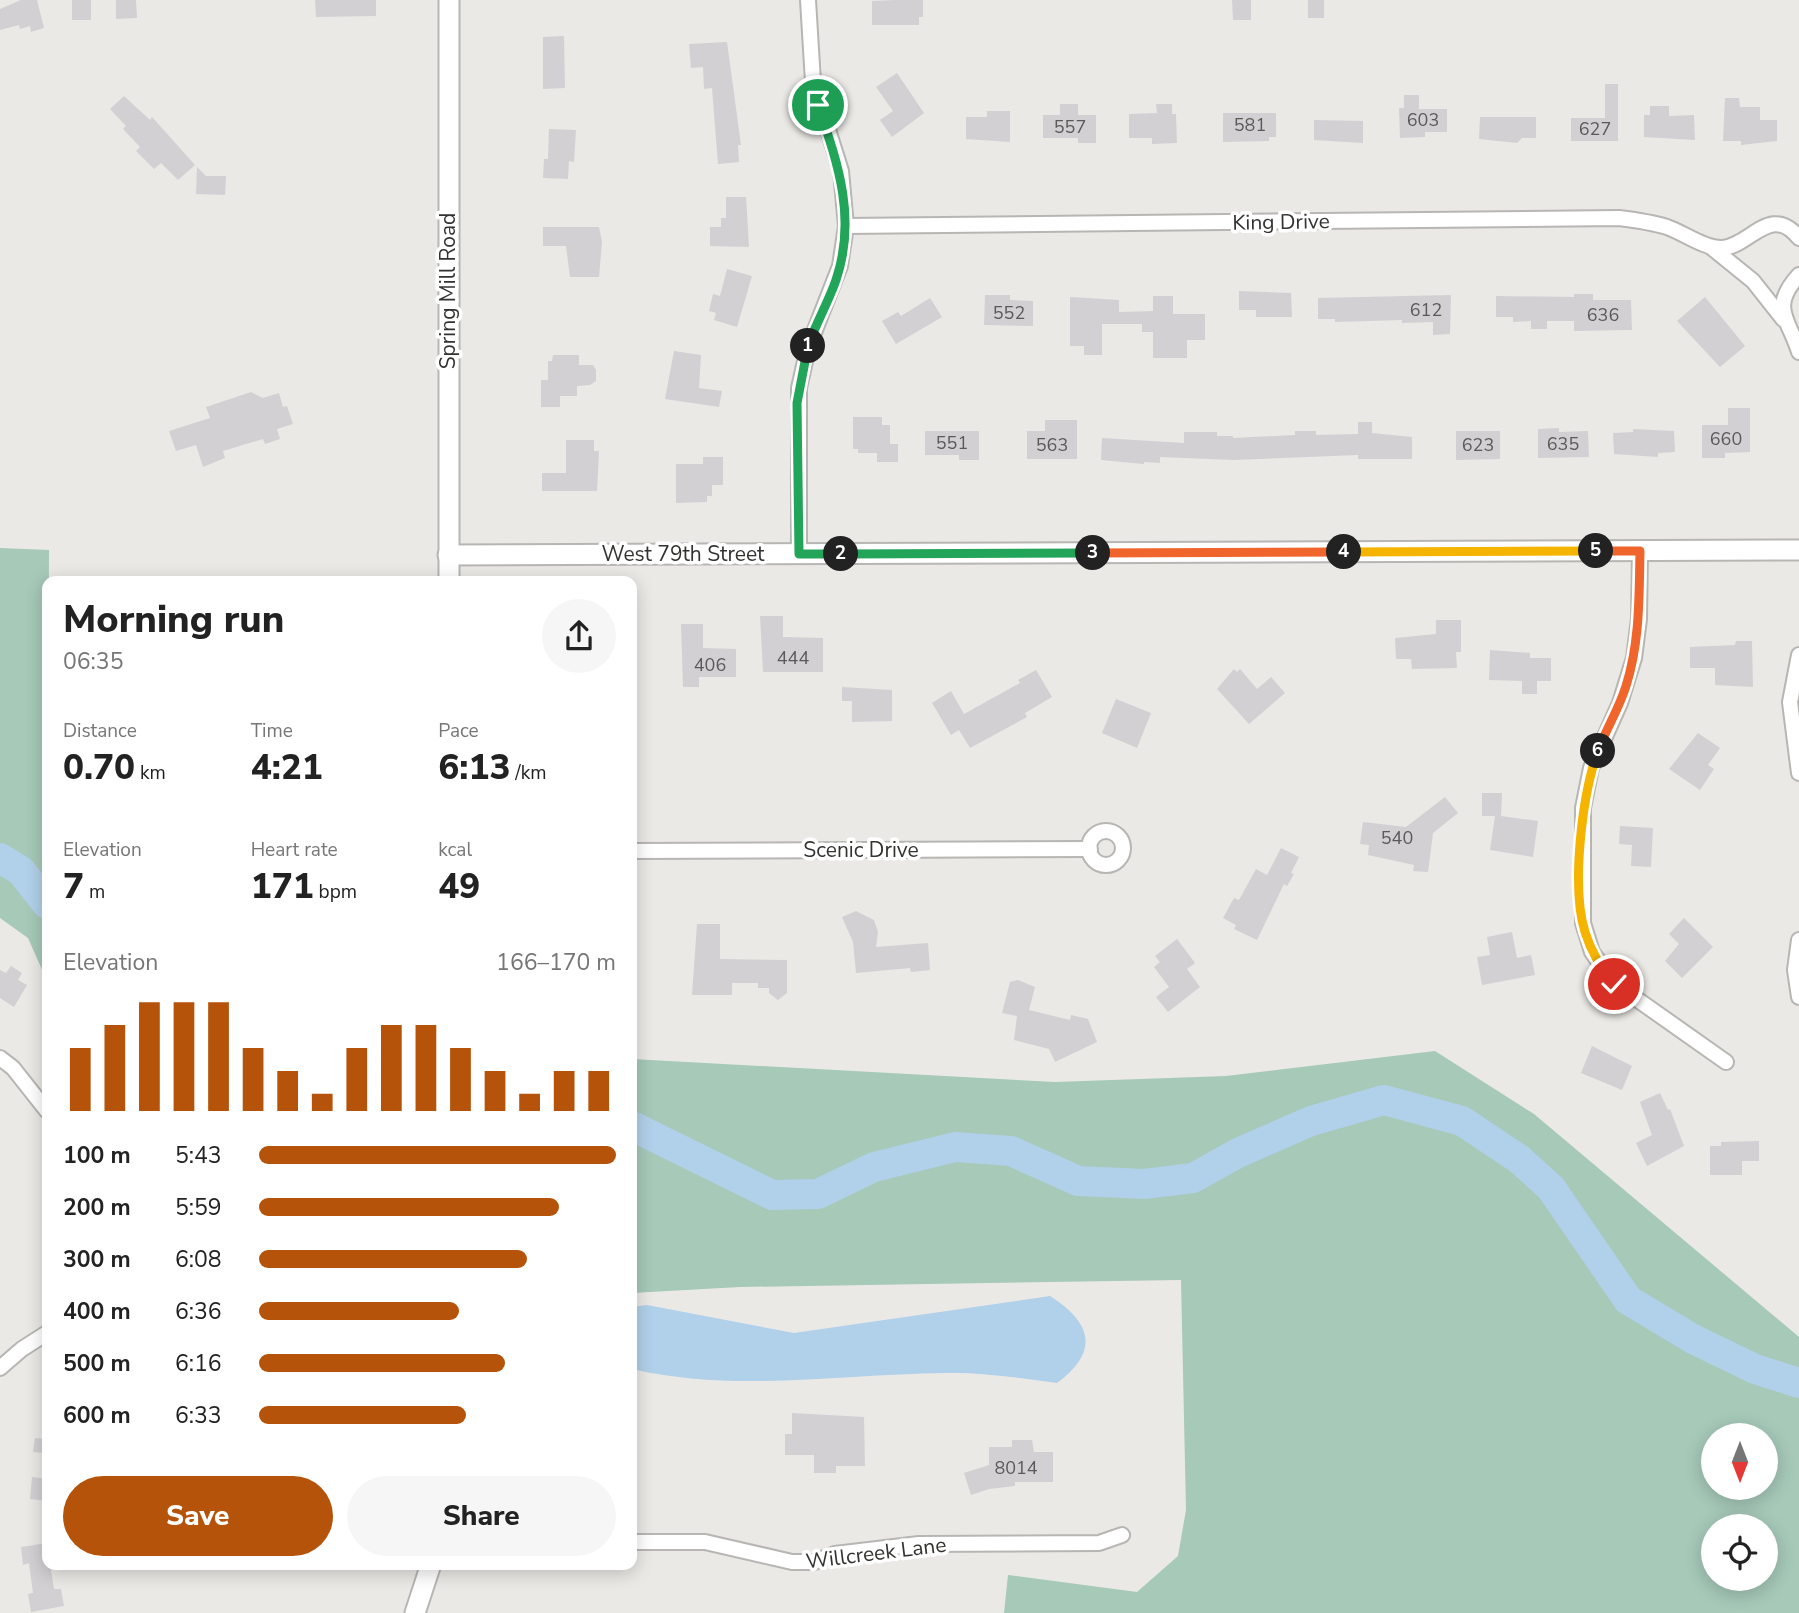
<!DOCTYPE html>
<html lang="en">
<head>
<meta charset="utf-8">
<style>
  :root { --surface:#fff; --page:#f6f6f6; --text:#222; --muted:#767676; --accent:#b45309 }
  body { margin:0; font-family:"Nunito Sans",sans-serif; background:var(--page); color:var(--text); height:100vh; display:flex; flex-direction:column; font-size:26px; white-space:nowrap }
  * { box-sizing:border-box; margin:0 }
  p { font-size:23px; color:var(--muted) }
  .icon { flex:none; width:38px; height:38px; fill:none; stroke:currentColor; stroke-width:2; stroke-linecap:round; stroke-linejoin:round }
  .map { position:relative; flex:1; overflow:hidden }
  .panel { position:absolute; left:42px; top:576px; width:595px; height:994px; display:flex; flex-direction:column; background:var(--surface); border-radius:14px; box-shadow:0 4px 18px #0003 }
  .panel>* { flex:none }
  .needle { width:46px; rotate:180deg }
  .fabs { position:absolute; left:1701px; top:1423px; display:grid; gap:14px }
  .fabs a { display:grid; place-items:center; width:77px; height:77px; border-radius:50%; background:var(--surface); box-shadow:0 4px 18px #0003; font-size:35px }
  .pin { position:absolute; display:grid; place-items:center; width:60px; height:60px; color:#fff; margin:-30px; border:4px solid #fff; border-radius:50%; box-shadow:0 2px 7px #0007 }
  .km { position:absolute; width:35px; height:35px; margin:-18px; border-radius:50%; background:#222; color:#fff; font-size:19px; line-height:35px; text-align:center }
  .round { display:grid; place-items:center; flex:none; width:74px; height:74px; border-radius:37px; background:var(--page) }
  .headline { display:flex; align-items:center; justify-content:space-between; height:119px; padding:0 21px }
  h1 { font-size:38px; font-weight:800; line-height:52px }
  .figures { display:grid; grid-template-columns:repeat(3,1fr); gap:10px; height:119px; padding:7px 21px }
  .figures div { display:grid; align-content:center }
  .figures b { font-size:35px; font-weight:800 }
  .figures small { font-size:19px; font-weight:400 }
  .figures p { font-size:19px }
  .chart { height:196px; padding:14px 21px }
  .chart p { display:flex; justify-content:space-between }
  .chart svg { width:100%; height:126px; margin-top:7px; stroke:var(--accent); stroke-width:6 }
  .primary-button { display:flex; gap:14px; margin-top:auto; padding:14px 21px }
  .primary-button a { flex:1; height:80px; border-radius:42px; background:var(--accent); color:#fff; font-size:28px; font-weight:800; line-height:80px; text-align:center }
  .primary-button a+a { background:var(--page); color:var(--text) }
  ul { padding:0 21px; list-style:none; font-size:23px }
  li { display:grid; grid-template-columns:112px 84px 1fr; align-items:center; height:52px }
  li i { height:18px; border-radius:9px; background:var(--accent) }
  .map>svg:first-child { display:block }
</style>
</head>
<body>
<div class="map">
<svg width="1799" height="1613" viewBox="0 0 1799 1613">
  <rect width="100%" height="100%" fill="#eae9e5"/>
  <g fill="#a6c9b8" fill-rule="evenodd">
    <path d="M0,548l49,2 -2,431 -19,-43 -28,-20z"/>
    <path d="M1435,1051l99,63 265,223v276h-795l4,-38 129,17 41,-36 8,-46 -5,-230 -441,7 -108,6v-234l423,23 171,-6zM1713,1435h53v53h-53zM1713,1526h53v52h-53z"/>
  </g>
  <path fill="#b1d0ea" d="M1050,1296c42,27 50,55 7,87 -36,-5 -75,-11 -111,-10 -106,1 -211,20 -314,-4v-62l15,-2 147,28z"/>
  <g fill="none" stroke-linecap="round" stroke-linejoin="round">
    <g stroke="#b1d0ea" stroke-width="30">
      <path d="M0,858l21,13 26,33"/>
      <path d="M632,1126l140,69 46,-1 56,-27 81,-20 56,4 67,30 66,3 49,-6 45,-25 73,-32 73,-21 78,21 57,38 32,29 77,112 65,39 62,30 44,14"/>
    </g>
  </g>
  <g fill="#d3d0d3">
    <path d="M21,0h16l7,28 -13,4 -1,-6 -10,3 -1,-4 -19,5v-21z"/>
    <rect x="72" y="0" width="19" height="20"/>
    <path d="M116,0h20l1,18 -21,1z"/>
    <path d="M315,0h61v16l-60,1z"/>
    <path d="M896,0h27v17h-4v8h-47v-24z"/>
    <path d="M1232,0h19v20h-18z"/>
    <rect x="1308" y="0" width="16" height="18"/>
    <path d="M564,36l1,52 -22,1v-52z"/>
    <path d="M727,42l14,103h-3l1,17 -21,2 -6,-76 -8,1 -1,-22 -12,1 -2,-24z"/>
    <path d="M897,73l27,40 -32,24 -12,-17 13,-9 -17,-24z"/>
    <path d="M1605,84h13v57h-47v-23h34z"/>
    <path d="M1404,95h15v14h28v23h-22v5l-25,1 -1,-30h5z"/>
    <path d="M124,96l26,24 2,-3 43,48 -17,15 -17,-17 -7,6 -18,-18 4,-4 -17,-18 3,-3 -16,-17z"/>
    <path d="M1725,98h14l1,9h20v13h17v21l-36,4v-4h-18z"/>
    <path d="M1060,104h18v11h18v28h-18v-5h-35v-23h17z"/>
    <path d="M1156,104h16v10h4l1,29 -25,1v-6h-23v-24l28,-1z"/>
    <path d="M1650,106h19v10l25,-1 1,25 -51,-3v-22h6z"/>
    <path d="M987,111h23v31l-44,-3v-22h21z"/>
    <path d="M1223,113h53v24h-7v4l-46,1z"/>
    <path d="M1480,117h56v21h-14l-5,5 -38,-4z"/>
    <path d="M1314,120l49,1v22l-49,-3z"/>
    <path d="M549,129l27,1 -2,32 -5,-1 -1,18 -25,-1 1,-19h4z"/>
    <path d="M197,167l9,9h20l-1,19 -29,-1z"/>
    <path d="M726,197h20l3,50 -39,-1v-19h11v-9h5z"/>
    <path d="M543,227h56l3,15 -3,35h-29l-4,-31h-23z"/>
    <path d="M727,269l25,7 -15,51 -23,-7 2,-7 -7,-2 4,-17 7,2z"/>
    <path d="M1239,291l52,2 1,24h-36v-7h-17z"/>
    <path d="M1574,294h19v6h38l1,30 -58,1v-10h-27v8h-16v-8l-18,1v-5h-17v-21l78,1z"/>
    <path d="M985,295h25v5l23,1v25l-49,-1z"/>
    <path d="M1451,295l-1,39 -17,1v-13l-31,1v-3l-67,2v-3h-17v-21z"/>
    <path d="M1153,296h20v18h32v26h-18v18h-34v-26h-11v-8h-40v31h-18v-9h-14v-49l49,3v12l34,-1z"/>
    <path d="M1705,297l40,49 -25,21 -43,-46z"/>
    <path d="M930,298l12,19 -46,27 -14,-23 16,-9 3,4z"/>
    <path d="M674,351l27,4 -2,33 23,3 -3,16 -54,-8z"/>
    <path d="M553,355h26v10h14l3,5v11l-6,4 -13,1v10h-17v11h-19v-27h7v-19h4z"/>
    <path d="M251,392l12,6 16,-5 4,14 4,-1 6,18 -16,5 3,10 -15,5 -2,-5 -40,12 2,7 -22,9 -7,-22 -20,6 -7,-20 41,-13 -4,-11z"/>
    <path d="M1728,408h22v44l-25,1v5h-23v-33h26z"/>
    <path d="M853,417h29v8h8v19h8v18h-21v-9h-19v-4h-5z"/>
    <path d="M1045,420h32v39h-50v-28h18z"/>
    <path d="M1358,422h14v11l40,4v22h-54v-4l-124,5 -74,-3v6l-16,-1v2l-43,-4 1,-22 82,5v-11h33v4h16v2l62,-3v-4h21v4l42,-1z"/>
    <path d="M1559,428v4l29,-1 1,26 -51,1v-29z"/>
    <path d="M1633,429l41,2 1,21 -17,1v4l-44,-3 -1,-21 20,-1z"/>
    <path d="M925,431h54v29h-20v-5h-34z"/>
    <path d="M1456,431h44v28l-44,1z"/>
    <path d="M566,440h28v11h5l-2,40h-55v-18h24z"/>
    <path d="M703,457h20v28h-11v11h-5v6l-31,1v-39h27z"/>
    <path d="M760,616h23v21l40,1v34h-60z"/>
    <path d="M1436,620h25v32h-5l1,16 -45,1 -1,-10h-15l-1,-21 41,-4z"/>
    <path d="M681,624h22v24l33,1v28h-37v10h-16z"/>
    <path d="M1736,641h16l1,46 -38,-2v-17h-25v-21l45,-2z"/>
    <path d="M1490,650l40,3v5h21v23h-14v13h-15v-13l-33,-1z"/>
    <path d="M1234,669l3,3 3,-3 17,20 14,-12 14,16 -36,31 -32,-35z"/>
    <path d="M1036,670l16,27 -27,16 2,4 -57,31 -11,-18 -8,5 -19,-32 19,-12 13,23 56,-31 -2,-3z"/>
    <path d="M842,687l50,3v31l-40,1v-21h-10z"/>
    <path d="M1116,699l35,14 -14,35 -35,-15z"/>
    <path d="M1698,733l22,15 -12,17 6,4 -14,21 -31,-21z"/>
    <path d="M1482,793h20l-1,23 37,5 -5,36 -43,-7 5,-34h-13z"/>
    <path d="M1445,797l13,16 -25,20 -5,39 -15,-1 1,-6 -46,-10 1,-10 -9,-1 3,-22 43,5z"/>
    <path d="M1620,826l33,2 -2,39 -20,-1 1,-21 -13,-1z"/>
    <path d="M1281,848l18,9 -8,16 3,1 -7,12 -3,-2 -27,56 -23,-11 2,-4 -13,-7 11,-20 5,2 17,-31 11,6z"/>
    <path d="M856,911l18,9 4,12 -2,15 52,-4 2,27 -19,2 -1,-4 -54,5 -3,-31 -11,-25z"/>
    <path d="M1684,918l29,29 -31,31 -17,-17 14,-17 -10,-10z"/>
    <path d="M697,924h23v35l67,1v33l-9,7 -9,-7v-5h-11v-5h-26v12h-40z"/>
    <path d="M1512,932l5,26 14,-3 4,20 -53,10 -5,-28 13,-2 -3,-18z"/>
    <path d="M1177,939l18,24 -8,6 13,18 -32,25 -12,-15 13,-10 -15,-20 6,-5 -5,-6z"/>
    <path d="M11,966l11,7 -4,7 9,5 -13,22 -14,-9v-28l6,3z"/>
    <path d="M1018,980l17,7 -6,23 41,10 1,-5 17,4 9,23 -42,20 -6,-13 -35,-9 3,-24 -15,-3 8,-31z"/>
    <path d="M1592,1046l40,20 -10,24 -41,-17z"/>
    <path d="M1660,1093l8,17 2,-1 14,37 -37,20 -11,-23 16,-8 -12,-33z"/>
    <path d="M1759,1141v20h-17v14h-32v-29h11v-4z"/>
    <path d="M792,1413l72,4 1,49h-29v7h-22v-18h-29v-21h7z"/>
    <path d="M35,1438l12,1v14l-14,-1z"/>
    <path d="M1012,1440h20l2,12h19v30h-38v4l-26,3 -18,6 -7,-22 25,-8v-18h23z"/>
    <path d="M32,1477l15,2v22l-17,-2z"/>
    <path d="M47,1543v21h3l4,25h7l3,17 -33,6 -3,-18 5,-1 -4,-30 -6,2 -2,-18z"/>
  </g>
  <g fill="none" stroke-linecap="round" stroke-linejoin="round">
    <g stroke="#b7b6b2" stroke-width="18">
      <g id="street">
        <path d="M846,226l773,-8c16,2 32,4 48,9 17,6 38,22 56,21 28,-3 48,-45 76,-10"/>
        <path d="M1711,247l42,34 30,38"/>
        <path d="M1799,275c-30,33 -10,44 0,77"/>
        <path d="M1640,551l-1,68 -5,39 -14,45 -29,65 -8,40v115l9,29 22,31 112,79"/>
        <path d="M799,554v-166l9,-40 32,-82 6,-40 -5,-55 -28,-89 -5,-82"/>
        <path d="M1799,655l-9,47 9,71"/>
        <circle cx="1106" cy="848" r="17"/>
        <path d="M632,851l458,-2"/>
        <path d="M1799,940l-4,30 4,27"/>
        <path d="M0,1058l13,10 34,43"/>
        <path d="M0,1368l22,-19 25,-16"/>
        <path d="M632,1542h73l87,20h22l21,-8 84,-10 180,-1 23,-8"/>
      </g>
    </g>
    <g stroke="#b7b6b2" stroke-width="23">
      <g id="secondary">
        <path d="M448,555l1351,-5"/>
        <path d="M449,581v-581"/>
        <path d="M415,1613l16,-49"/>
      </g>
    </g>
    <use href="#street" stroke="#fff" stroke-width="14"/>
    <use href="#secondary" stroke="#fff" stroke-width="19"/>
  </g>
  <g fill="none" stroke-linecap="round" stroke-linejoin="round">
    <g stroke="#fff" stroke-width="14">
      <path id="split-1" d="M808,346c8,-23 20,-43 28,-66 21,-62 2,-116 -18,-175"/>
    </g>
    <g stroke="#fff" stroke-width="14">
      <path id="split-2" d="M808,346l-11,57 2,151h42"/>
    </g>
    <g stroke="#fff" stroke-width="14">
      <path id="split-3" d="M841,554l252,-1"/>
    </g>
    <g stroke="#fff" stroke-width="14">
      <path id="split-4" d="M1093,553l251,-1"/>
    </g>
    <g stroke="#fff" stroke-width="14">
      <path id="split-5" d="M1344,552l252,-1"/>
    </g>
    <g stroke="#fff" stroke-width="14">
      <path id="split-6" d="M1596,551h44c-1,46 0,91 -14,135 -7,23 -20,43 -28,65"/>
    </g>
    <g stroke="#fff" stroke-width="14">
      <path id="split-7" d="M1598,751c-16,44 -27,136 -13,181 6,20 16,36 29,52"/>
    </g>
    <use href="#split-1" stroke="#22a559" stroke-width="9"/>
    <use href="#split-2" stroke="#22a559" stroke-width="9"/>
    <use href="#split-3" stroke="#22a559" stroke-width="9"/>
    <use href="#split-4" stroke="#f0652b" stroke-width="9"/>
    <use href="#split-5" stroke="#f5b400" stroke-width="9"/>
    <use href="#split-6" stroke="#f0652b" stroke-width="9"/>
    <use href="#split-7" stroke="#f5b400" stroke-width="9"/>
  </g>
  <g text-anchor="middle" stroke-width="7" stroke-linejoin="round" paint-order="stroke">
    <g font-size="18" fill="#5a5a59">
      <text x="1423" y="126">603</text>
      <text x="1250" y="131">581</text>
      <text x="1070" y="133">557</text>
      <text x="1595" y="135">627</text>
      <text x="1426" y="316">612</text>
      <text x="1009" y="319">552</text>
      <text x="1603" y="321">636</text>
      <text x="1726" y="445">660</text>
      <text x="952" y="449">551</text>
      <text x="1563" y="450">635</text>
      <text x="1052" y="451">563</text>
      <text x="1478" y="451">623</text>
      <text x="793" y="664">444</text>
      <text x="710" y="671">406</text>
      <text x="1397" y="844">540</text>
      <text x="1016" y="1474">8014</text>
    </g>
    <g font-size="21" fill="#323230" stroke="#fff">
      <text transform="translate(1281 222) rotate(-1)" y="7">King Drive</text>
      <text transform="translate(448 291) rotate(-90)" y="7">Spring Mill Road</text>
      <text x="683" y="561">West 79th Street</text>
      <text x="861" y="857">Scenic Drive</text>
      <text transform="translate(876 1553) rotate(-7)" y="7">Willcreek Lane</text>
    </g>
  </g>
</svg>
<div class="fabs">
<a><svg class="needle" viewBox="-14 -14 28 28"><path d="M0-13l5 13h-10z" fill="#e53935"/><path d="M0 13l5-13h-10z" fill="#767676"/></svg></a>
<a><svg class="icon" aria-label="locate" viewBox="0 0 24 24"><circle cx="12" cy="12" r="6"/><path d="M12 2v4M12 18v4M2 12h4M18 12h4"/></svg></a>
</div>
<div class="pin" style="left:818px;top:105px;background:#1e9e55"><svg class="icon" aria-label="arrive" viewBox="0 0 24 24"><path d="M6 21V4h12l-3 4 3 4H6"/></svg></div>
<div class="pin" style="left:1614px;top:984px;background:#d93025"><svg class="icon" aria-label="check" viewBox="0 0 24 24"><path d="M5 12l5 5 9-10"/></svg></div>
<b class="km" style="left:808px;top:346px">1</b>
<b class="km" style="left:841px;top:554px">2</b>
<b class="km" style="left:1093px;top:553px">3</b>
<b class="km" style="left:1344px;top:552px">4</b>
<b class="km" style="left:1596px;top:551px">5</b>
<b class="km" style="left:1598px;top:751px">6</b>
<section class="panel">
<div class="headline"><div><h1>Morning run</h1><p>06:35</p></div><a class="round"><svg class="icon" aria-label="share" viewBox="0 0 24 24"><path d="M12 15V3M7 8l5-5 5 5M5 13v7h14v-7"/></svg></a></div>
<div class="figures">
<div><p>Distance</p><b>0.70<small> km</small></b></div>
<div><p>Time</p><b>4:21</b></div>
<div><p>Pace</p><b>6:13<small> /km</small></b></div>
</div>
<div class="figures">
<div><p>Elevation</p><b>7<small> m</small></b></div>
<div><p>Heart rate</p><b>171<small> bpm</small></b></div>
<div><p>kcal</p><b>49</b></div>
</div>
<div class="chart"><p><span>Elevation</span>166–170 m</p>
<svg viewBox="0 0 160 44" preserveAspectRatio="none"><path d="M5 44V22M15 44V14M25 44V6M35 44V6M45 44V6M55 44V22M65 44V30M75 44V38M85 44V22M95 44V14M105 44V14M115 44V22M125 44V30M135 44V38M145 44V30M155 44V30"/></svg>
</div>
<ul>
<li><b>100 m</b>5:43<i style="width:100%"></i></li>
<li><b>200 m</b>5:59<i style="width:84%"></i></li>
<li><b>300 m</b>6:08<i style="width:75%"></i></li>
<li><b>400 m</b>6:36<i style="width:56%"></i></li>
<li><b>500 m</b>6:16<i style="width:69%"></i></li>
<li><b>600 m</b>6:33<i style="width:58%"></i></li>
</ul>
<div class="primary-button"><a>Save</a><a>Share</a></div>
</section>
</div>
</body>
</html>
